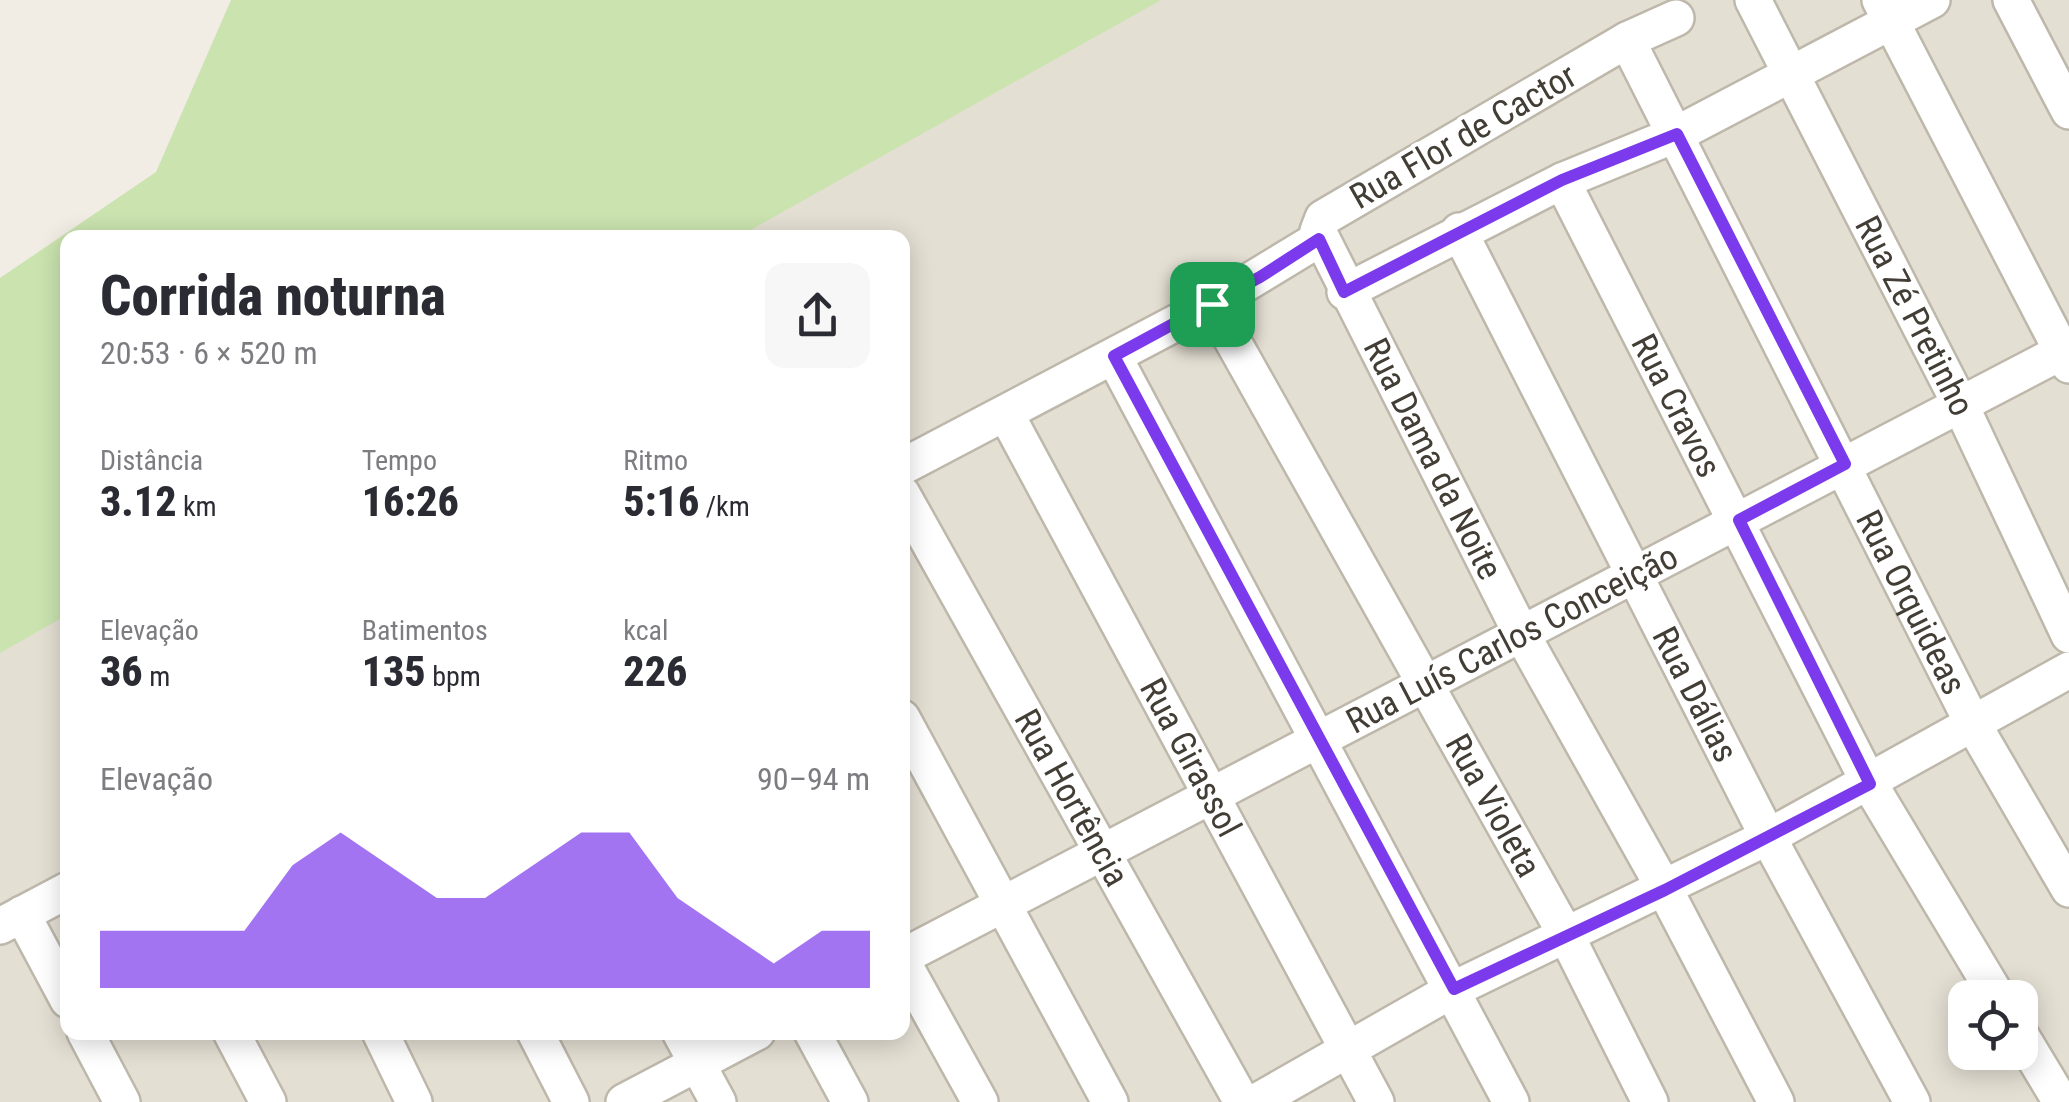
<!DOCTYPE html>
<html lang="pt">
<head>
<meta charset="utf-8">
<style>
  :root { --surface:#fff; --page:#f7f7f7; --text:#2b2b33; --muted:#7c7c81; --accent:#7c3aed }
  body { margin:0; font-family:"Roboto Condensed",sans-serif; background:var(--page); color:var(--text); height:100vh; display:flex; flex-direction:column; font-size:38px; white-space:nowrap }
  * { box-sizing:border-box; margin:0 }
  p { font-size:32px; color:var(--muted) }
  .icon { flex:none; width:55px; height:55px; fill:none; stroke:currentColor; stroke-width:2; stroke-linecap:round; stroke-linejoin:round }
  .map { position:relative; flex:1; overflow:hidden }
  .panel { position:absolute; left:60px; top:230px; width:850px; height:810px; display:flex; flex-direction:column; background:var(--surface); border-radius:20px; box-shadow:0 5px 25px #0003 }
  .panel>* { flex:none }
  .buttons { position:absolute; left:1948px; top:980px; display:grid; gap:20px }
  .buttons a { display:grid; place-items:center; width:90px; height:90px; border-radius:20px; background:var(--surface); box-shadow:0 5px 25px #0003; font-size:50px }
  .pin { position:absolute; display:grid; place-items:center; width:85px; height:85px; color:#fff; margin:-42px; border-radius:20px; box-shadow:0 5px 15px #0006 }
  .round { display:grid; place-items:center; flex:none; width:105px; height:105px; border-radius:20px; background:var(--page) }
  .overview { display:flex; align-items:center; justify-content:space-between; height:170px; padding:0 40px }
  h1 { font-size:55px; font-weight:800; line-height:75px }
  .metrics { display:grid; grid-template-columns:repeat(3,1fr); gap:15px; height:170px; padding:10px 40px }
  .metrics div { display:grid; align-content:center }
  .metrics b { font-size:42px; font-weight:800 }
  .metrics small { font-size:28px; font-weight:400 }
  .metrics p { font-size:28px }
  .chart { height:280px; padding:20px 40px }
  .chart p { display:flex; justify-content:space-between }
  .chart svg { width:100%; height:180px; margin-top:10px; fill:var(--accent); opacity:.7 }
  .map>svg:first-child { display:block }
</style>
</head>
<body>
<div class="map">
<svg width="2069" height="1102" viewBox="0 0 2069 1102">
  <rect width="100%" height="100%" fill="#f1ede4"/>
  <path fill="#e4dfd3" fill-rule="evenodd" d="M1056,0h1013v1102h-2069v-559l67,-34 1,523h834v-794l-308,-1zM1965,998h55v54h-55z"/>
  <path fill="#cae3af" d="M231,0h930l-423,237 -670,1 -1,377 -67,38v-375l156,-106z"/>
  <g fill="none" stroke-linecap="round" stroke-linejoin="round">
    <g stroke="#beb8ab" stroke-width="40">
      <g id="street">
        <path id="s1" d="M1753,0l207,404 109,231"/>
        <path d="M1880,0l189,365"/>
        <path d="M2011,0l58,111"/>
        <path id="s2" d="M1676,18l-49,22 -304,178 -5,13 203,402 144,257 111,212"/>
        <path id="s3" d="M1627,40l346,684 96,165"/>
        <path id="s4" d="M1562,181l307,602 129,215"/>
        <path id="s5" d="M1459,231l309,606 144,265"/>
        <path d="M1345,292l217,-111 115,-47 255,-134"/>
        <path id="s6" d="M1212,304l354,631 84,167"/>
        <path d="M1114,357l397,745"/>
        <path id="s7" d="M1006,414l370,688"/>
        <path d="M902,467l310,-163 107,-65"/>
        <path id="s8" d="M902,494l340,608"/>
        <path d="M902,718l208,384"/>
        <path d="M22,914l46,86"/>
        <path d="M0,926l68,-36"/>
        <path id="s9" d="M902,957l1167,-609"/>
        <path d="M902,961l78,141"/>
        <path d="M85,1032l37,70"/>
        <path d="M231,1032l37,70"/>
        <path d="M380,1032l34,70"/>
        <path d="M535,1032l36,70"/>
        <path d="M680,1032l38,70"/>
        <path d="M812,1032l38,70"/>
        <path d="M2020,1034l41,68"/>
        <path d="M624,1102l133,-70"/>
        <path d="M1256,1102l198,-113 314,-152 301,-167"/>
      </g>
    </g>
    <use href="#street" stroke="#fff" stroke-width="35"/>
  </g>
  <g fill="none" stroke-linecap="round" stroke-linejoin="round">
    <g stroke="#fff" stroke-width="20">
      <path id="route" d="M1677,134l168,330 -106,56 131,264 -205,106 -211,99 -340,-633 146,-79 59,-38 25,53 218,-112z"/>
    </g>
    <use href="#route" stroke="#7c3aed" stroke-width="12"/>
  </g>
  <g text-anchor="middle" stroke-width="8" stroke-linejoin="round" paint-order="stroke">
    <g font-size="35" fill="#423d35" stroke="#fff">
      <text transform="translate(1463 136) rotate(-30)" y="12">Rua Flor de Cactor</text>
      <text dy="12" stroke="none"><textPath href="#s1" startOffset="355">Rua Zé Pretinho</textPath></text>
      <text dy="12" stroke="none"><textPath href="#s4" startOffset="252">Rua Cravos</textPath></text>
      <text dy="12" stroke="none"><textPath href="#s2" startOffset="675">Rua Dama da Noite</textPath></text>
      <text dy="12" stroke="none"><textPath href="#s3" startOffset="630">Rua Orquideas</textPath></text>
      <text dy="12" stroke="none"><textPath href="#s9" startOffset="688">Rua Luís Carlos Conceição</textPath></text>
      <text dy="12" stroke="none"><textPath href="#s5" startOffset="520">Rua Dálias</textPath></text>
      <text dy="12" stroke="none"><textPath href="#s7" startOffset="390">Rua Girassol</textPath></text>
      <text dy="12" stroke="none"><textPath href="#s8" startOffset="348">Rua Hortência</textPath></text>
      <text dy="12" stroke="none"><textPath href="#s6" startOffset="575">Rua Violeta</textPath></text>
    </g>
  </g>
</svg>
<div class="buttons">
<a><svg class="icon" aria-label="locate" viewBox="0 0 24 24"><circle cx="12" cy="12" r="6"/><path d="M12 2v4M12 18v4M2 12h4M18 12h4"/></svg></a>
</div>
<div class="pin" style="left:1212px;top:304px;background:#1e9e55"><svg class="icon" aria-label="arrive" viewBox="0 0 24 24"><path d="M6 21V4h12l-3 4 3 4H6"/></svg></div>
<section class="panel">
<div class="overview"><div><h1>Corrida noturna</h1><p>20:53 · 6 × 520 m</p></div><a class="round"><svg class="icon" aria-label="share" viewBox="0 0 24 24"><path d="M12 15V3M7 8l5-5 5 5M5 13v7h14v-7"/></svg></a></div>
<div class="metrics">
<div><p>Distância</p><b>3.12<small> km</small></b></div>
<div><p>Tempo</p><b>16:26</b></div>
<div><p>Ritmo</p><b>5:16<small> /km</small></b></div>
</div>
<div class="metrics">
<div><p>Elevação</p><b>36<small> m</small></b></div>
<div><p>Batimentos</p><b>135<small> bpm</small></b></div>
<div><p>kcal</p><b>226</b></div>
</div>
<div class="chart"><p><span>Elevação</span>90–94 m</p>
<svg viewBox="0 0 160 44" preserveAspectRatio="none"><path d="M0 44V30L10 30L20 30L30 30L40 14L50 6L60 14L70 22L80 22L90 14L100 6L110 6L120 22L130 30L140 38L150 30L160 30V44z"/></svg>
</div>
</section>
</div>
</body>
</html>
